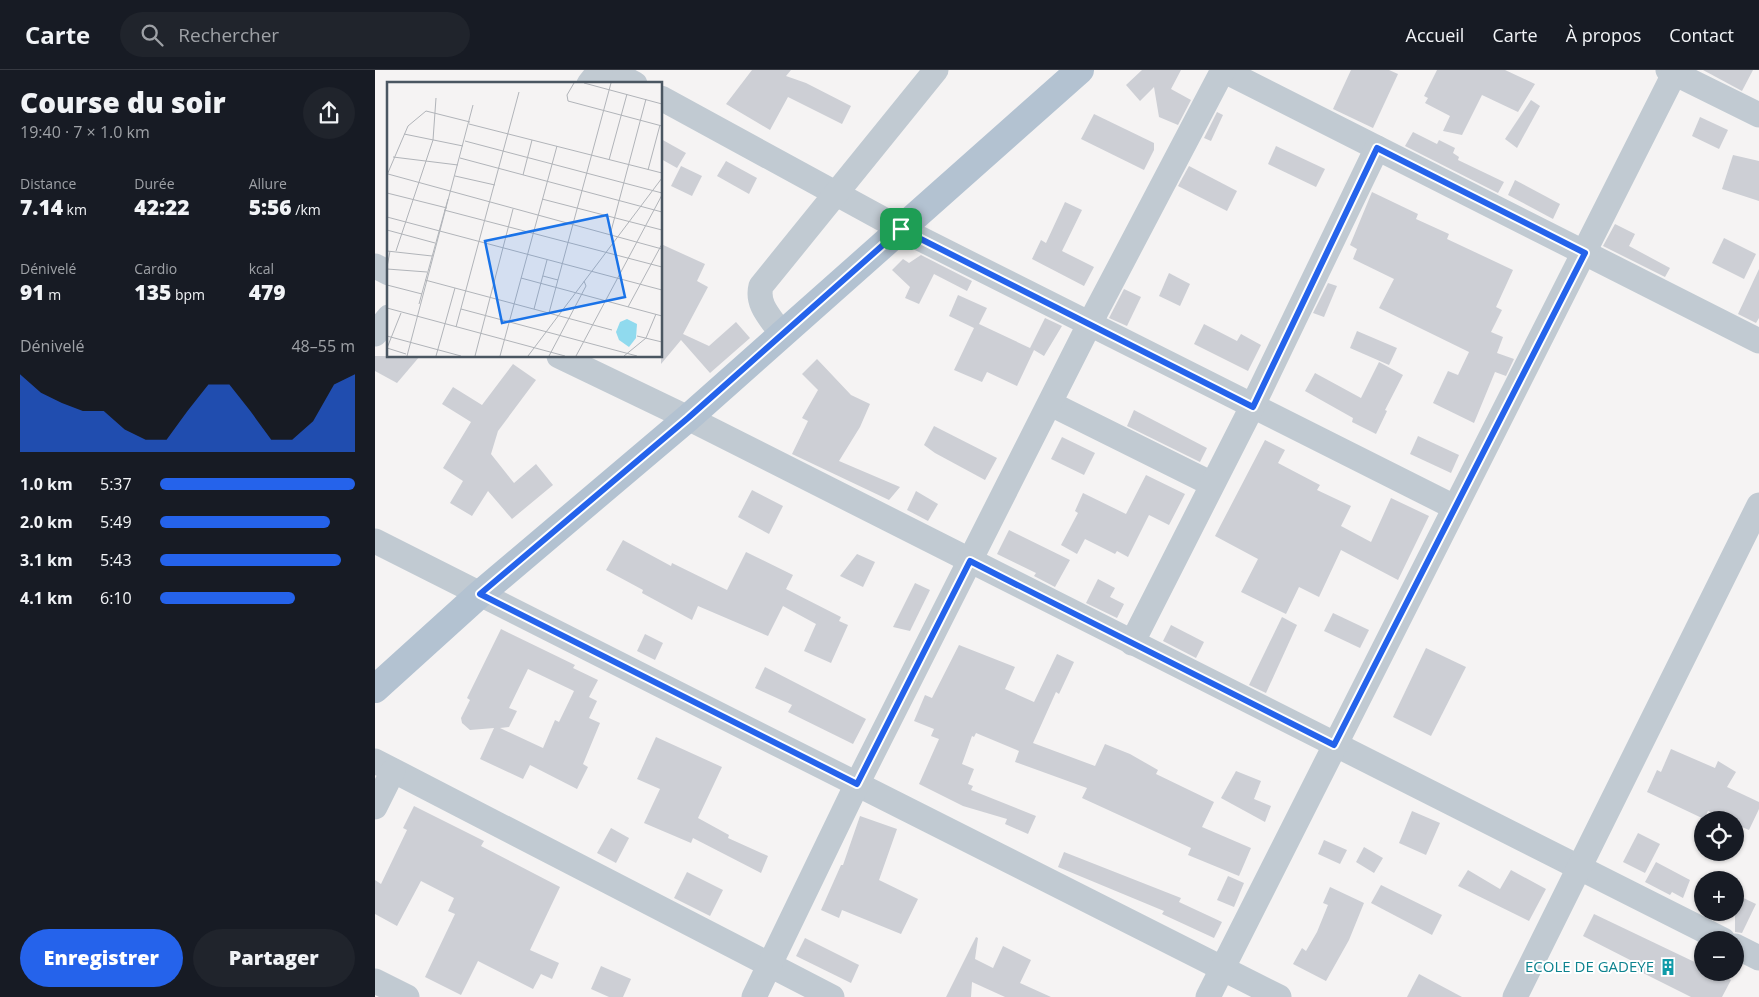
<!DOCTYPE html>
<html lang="fr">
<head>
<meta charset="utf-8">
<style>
  :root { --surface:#171b24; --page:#20242c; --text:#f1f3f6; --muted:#9ea1a6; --line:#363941; --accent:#2563eb }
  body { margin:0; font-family:"Open Sans",sans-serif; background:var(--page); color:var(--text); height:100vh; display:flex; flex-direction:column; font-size:19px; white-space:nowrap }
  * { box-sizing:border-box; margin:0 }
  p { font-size:16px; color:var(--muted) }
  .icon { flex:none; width:28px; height:28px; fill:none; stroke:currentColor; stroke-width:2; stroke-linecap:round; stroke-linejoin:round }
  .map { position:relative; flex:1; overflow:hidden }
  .drawer { display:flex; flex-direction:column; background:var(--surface); width:375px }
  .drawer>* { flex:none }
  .tools { position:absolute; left:1319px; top:741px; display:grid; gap:10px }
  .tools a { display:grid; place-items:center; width:50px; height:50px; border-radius:50%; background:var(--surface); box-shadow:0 1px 4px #0004; font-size:25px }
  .pin { position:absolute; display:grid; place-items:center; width:42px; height:42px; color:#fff; margin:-21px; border-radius:10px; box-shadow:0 2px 8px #0006 }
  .round { display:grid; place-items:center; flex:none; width:52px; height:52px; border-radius:26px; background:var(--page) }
  .summary { display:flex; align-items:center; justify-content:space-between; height:85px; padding:0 20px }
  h1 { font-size:28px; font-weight:800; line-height:38px }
  .stats { display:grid; grid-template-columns:repeat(3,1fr); gap:8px; height:85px; padding:5px 20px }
  .stats div { display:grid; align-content:center }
  .stats b { font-size:21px; font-weight:800 }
  .stats small { font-size:14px; font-weight:400 }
  .stats p { font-size:14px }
  .chart { height:140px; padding:10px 20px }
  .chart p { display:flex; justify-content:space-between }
  .chart svg { width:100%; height:90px; margin-top:5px; fill:var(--accent); opacity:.7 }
  .cta { display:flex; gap:10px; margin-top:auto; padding:10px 20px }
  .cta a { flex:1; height:58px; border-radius:30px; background:var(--accent); color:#fff; font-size:20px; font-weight:800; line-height:58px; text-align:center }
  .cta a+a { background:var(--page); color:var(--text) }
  ul { padding:0 20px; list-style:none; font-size:16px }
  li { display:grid; grid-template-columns:80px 60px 1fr; align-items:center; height:38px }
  li i { height:12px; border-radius:6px; background:var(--accent) }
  header { display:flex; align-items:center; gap:30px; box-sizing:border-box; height:70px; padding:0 25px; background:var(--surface); border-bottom:1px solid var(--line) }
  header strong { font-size:24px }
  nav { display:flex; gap:28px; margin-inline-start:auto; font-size:18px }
  .search { width:350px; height:45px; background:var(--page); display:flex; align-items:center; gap:12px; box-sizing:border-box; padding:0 18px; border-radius:28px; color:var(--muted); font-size:19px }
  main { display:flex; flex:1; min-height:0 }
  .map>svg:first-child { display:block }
</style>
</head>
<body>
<header>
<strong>Carte</strong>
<div class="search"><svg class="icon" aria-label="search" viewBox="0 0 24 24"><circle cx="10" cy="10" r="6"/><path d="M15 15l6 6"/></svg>Rechercher</div>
<nav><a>Accueil</a><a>Carte</a><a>À propos</a><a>Contact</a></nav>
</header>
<main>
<section class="drawer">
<div class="summary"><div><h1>Course du soir</h1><p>19:40 · 7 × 1.0 km</p></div><a class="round"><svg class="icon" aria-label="share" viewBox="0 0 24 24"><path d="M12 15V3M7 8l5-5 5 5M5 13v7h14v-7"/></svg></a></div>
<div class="stats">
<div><p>Distance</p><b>7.14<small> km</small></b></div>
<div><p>Durée</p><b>42:22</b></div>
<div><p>Allure</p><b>5:56<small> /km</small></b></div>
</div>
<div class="stats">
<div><p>Dénivelé</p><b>91<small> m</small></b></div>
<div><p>Cardio</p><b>135<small> bpm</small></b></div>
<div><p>kcal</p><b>479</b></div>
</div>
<div class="chart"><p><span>Dénivelé</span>48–55 m</p>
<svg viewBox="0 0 160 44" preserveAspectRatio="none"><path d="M0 44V6L10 15L20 20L30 24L40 24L50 33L60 38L70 38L80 24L90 11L100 11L110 24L120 38L130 38L140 29L150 11L160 6V44z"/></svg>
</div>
<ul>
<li><b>1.0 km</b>5:37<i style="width:100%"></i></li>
<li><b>2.0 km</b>5:49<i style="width:87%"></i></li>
<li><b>3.1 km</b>5:43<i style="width:93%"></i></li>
<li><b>4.1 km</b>6:10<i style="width:69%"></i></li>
</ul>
<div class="cta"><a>Enregistrer</a><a>Partager</a></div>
</section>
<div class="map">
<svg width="1384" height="927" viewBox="0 0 1384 927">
  <rect width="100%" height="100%" fill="#f5f3f3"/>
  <g fill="#cdcfd5" fill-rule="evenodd">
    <path d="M377,0h39l-5,6 20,7 45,23 -9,18 -54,-27 -18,33 -44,-26z"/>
    <path d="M767,0h39l-10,19 20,11 -13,25 -19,-8 -5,-30 -14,14 -14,-16z"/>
    <path d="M976,0h38l9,4 -25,54 -40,-19z"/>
    <path d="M1062,0h68l30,14 -17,28 -36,-17 -20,40 -19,-4 7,-15 -25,-13 3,-5 -4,-2z"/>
    <path d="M1328,0h50l-11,21z"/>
    <path d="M1156,30l9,6 -23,42 -12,-9z"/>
    <path d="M842,42l6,3 -12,26 -7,-3z"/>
    <path d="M719,44l60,29v7l-10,20 -63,-31z"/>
    <path d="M1325,47l28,13 -9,19 -27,-13z"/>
    <path d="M1038,62l24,12 2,-4 16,8 -2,5 6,4 -1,3 46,22 -6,11 -93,-47z"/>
    <path d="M286,69l25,14 -9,15 -16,-9z"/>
    <path d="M901,76l49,23 -9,18 -48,-23z"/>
    <path d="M1358,85l26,6v40l-37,-12z"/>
    <path d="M351,91l31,17 -8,16 -32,-18z"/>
    <path d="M306,96l21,10 -10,20 -21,-10z"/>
    <path d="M814,96l48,25 -10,20 -49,-25z"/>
    <path d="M1140,110l45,24 -7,15 -45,-24z"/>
    <path d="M997,122l46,22 -2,5 33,15 -2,5 66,31 -17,37 6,3 -11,22 12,5 -6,16 17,6 -8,17 -11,-4 -21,51 -41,-20 15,-32 10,4 11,-23 -90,-44 15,-29 -41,-20 4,-10 -7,-4z"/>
    <path d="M690,132l17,8 -20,41 32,16 -10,19 -52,-27 9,-19 5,3z"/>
    <path d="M1240,154l20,10 -6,12 41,22 -5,9 -62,-31z"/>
    <path d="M1349,168l32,16 -12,25 -32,-16z"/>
    <path d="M286,174l44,20 -8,17 11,6 -25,47 26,12 27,-24 14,16 -40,35 -29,-33 -20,24z"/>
    <path d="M546,185l51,26 -5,10 -33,-17 -15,30 -14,-6 5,-11 -18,-17 11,-11 6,4z"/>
    <path d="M1384,199v49l-3,5 -18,-9z"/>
    <path d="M794,203l21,11 -10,22 -21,-10z"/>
    <path d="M953,213l9,3 -13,31 -11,-4z"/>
    <path d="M749,219l17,8 -14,29 -18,-8z"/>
    <path d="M583,225l29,13 -8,16 51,24 15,-30 17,8 -18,30 -10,-6 -17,36 -30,-14 -5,10 -28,-12 20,-42 -25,-12z"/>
    <path d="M829,254l33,17 4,-7 20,11 -13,26 -54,-27z"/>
    <path d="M982,261l40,17 -8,17 -39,-17z"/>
    <path d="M0,286h45l-23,27 -22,-12z"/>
    <path d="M442,289l34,36 19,9 -10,23 -21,34 61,26 -11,13 -97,-46 16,-33 -6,-3 16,-28 -16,-16z"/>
    <path d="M1004,292l24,13 -18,35 2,1 -11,23 -24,-12 1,-4 -48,-27 10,-18 46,25z"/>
    <path d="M138,294l23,16 -38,51 -7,23 23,29 22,-19 17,21 -41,34 -24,-28 -16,25 -22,-13 13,-22 -20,-13 28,-46 -29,-18 11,-17 29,18z"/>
    <path d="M759,340l73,38 -7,14 -73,-36z"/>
    <path d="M559,356l63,32 -12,22 -50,-27 -11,-8z"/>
    <path d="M1043,366l41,19 -8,18 -41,-19z"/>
    <path d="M687,367l33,16 -11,22 -33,-16z"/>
    <path d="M890,370l20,10 -7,13 42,22 -3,5 34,16 -10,20 30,16 20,-44 38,18 -31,64 -57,-30 -22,47 -20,-10 -13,27 -45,-22 17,-33 -43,-23z"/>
    <path d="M771,405l39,19 -16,31 -20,-10 -21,42 -11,-6 -2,3 -30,-15 -8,15 -16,-9 17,-32 -3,-2 8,-18 43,21z"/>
    <path d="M377,420l31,16 -14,28 -31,-17z"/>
    <path d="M541,421l22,13 -10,17 -21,-11z"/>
    <path d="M634,460l61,30 -15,27 -21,-11 2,-3 -39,-19z"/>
    <path d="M248,470l48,26 1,-3 55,27 19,-38 47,23 -7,14 55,28 -2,4 9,4 -17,38 -27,-12 12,-27 -33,-18 -15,30 -70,-30 -6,14 -50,-27 1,-3 -37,-20z"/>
    <path d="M482,484l18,8 -12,25 -23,-11z"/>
    <path d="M723,509l17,9 -5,9 14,7 -7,14 -31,-15z"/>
    <path d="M540,513l15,7 -20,41 -17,-4z"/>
    <path d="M958,543l36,17 -9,18 -36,-17z"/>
    <path d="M907,547l15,8 -31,68 -17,-8z"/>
    <path d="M796,555l33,17 -8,16 -33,-17z"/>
    <path d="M126,559l74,36 -2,3 25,12 -9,17 8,4 -8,17 11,5 -17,41 5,3 -11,22 -47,-24 -7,14 -43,-20 14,-31 -24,2 -8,-7 -1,-5 9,-18 -3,-2zM153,599l46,22 -15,31 -4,-2 -12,28 -43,-20 9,-1 8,-16 -8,-3z"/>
    <path d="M270,564l18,9 -8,17 -18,-9z"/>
    <path d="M584,575l56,22 -10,22 29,13 23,-48 17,8 -15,32 -3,-2 -23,51 62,23 10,-22 25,10 28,16 -2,4 58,28 -12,25 49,21 -12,28 -51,-21 3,-7 -109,-50 5,-10 -72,-26 4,-11 -43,-18 -2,4 -2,-1 -10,28 12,5 -6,15 5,2 -2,4 65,26 -8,18 -23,-10 2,-5 -44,-13 -44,-22 20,-45 -8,-3 3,-7 -20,-8 11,-26 7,3z"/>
    <path d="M1051,578l40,19 -35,69 -38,-19z"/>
    <path d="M390,597l101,52 -13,25 -65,-32 4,-7 -37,-17z"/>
    <path d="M281,667l66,30 -24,51 31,17 -1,3 40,18 -7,17 -68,-35 -2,5 -47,-20 16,-34 -23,-10z"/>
    <path d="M1296,679l44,19 3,-7 18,11 -9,15 32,15v7l-10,21 -14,-6v-4h-8l-19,-9 -4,8 -57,-27 10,-22 4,2z"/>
    <path d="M861,701l25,10 -7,18 17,7 -6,16 -44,-24z"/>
    <path d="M39,736l70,35 -3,5 79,41 -30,63 29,13 -7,16 -11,-5 -8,15 -55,-28 -17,34 -36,-18 30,-63 -7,-3 6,-13 -33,-17 -24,45 -22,-12v-34l6,4 26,-54 -4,-2z"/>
    <path d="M1037,741l28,12 -14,32 -27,-12z"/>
    <path d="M485,746l37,13 -18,51 39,19 -17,35 -59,-24 -3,8 -18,-8 20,-45h2z"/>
    <path d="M236,758l18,10 -13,25 -19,-10z"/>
    <path d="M1263,763l22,11 -15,29 -22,-11z"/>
    <path d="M949,770l23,10 -7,14 -22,-10z"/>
    <path d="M989,777l19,11 -9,15 -18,-11z"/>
    <path d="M689,782l117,46 -2,4 43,20 -8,16 -52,-24 2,-3 -106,-44z"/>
    <path d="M1281,792l34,18 -7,18 -11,-6 -2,3 -25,-13z"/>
    <path d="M1093,800l32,19 11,-19 35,19 -17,32 -71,-35z"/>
    <path d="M312,802l36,18 -13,26 -36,-18z"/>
    <path d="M853,806l16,7 -10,24 -17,-7z"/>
    <path d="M1006,815l61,30 -10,20 -61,-32z"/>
    <path d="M955,817l34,16 -15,37 -23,41 -33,-17 9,-16 4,3 11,-19 11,-27 -5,-2z"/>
    <path d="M1360,824l21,10 -14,29 -7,-1z"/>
    <path d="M1219,844l109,52v6h12l16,8 -9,17h-31l-58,-29 3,-5 -53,-27z"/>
    <path d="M601,867l2,1 -3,21 18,9 10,-22 28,14 -11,23 31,14h-46l-33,-15 -1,15h-25z"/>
    <path d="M430,868l54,27 -8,18 -55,-27z"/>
    <path d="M226,896l30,13 -8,18h-14l-18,-8z"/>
    <path d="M1044,904l43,23h-55z"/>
  </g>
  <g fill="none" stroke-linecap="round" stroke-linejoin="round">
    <g stroke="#c1cad2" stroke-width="25">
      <path d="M234,0l26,14"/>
      <path d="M848,0l536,271"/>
      <path d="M1293,0l91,45"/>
      <path d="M214,14l11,-14"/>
      <path d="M286,28l240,131 553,278"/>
      <path d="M0,196l14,7"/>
      <path d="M406,263c-10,-15 -25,-28 -20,-47l175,-216"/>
      <path d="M0,264l14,-17"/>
      <path d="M184,286l129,62 1035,522"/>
      <path d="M676,334l161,80"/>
      <path d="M0,471l904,456"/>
      <path d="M757,573l120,-236 125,-259"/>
      <path d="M0,691l457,236"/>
      <path d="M0,737l18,-36"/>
      <path d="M1360,876l24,12"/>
      <path d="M0,911l32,16"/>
      <path d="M379,927l103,-213 233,-461 133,-253"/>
      <path d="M833,927l468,-927"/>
      <path d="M1140,927l244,-492"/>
    </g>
    <path stroke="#b3c2d1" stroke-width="28" d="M0,619l105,-95 208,-176 392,-348"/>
  </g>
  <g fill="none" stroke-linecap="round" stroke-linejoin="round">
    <g stroke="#fff" stroke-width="10">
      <path id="route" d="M1002,78l208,105 -251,492 -364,-184 -113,223 -377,-190 208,-176 213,-189 352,178z"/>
    </g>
    <use href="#route" stroke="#2563eb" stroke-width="6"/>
  </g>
  <defs>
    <g id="building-bare" transform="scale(1.35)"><path d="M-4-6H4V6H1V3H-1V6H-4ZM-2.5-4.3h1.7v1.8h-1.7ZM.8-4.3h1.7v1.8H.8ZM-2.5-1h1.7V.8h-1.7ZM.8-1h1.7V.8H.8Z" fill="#0f9aa8" stroke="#fff" stroke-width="2.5" paint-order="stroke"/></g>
  </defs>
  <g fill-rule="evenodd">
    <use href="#building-bare" x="1293" y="897"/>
  </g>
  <g text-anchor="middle" stroke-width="4" stroke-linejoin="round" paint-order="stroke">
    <g font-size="15" fill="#0d838f" stroke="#fff" text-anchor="end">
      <text x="1279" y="902">ECOLE DE GADEYE</text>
    </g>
  </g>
  <g transform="translate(12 12)">
    <rect width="275" height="275" fill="#f5f3f3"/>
    <path d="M240,237l10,5 -1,14 -7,9 -10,-7 -3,-8 4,-10z" fill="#90daee"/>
    <path fill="none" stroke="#b1b4b9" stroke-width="1" d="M187,1l-7,12 1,6 94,25M197,1l78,21M82,42l193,49M17,52l59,12M78,59l197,52M6,75l65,8M73,76l202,54M222,78l18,-66M261,88l12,-45M1,92l274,75M0,93l21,-49 18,-15 44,11M136,93l9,-35M68,94l40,9M0,111l60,15M155,117l120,31M57,128l218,57M0,135l275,73M0,148l48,13M223,153l36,-136M0,169l45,5M9,169l37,-111 3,-42M0,185l3,-16M0,187l40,3M156,194l15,4M134,196l141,38M38,198l187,50M0,203l35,9M32,222l29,-105M241,225l34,-63M0,226l178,48M74,227l176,47M147,227l13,-49M162,231l62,-230M69,245l63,-235M0,254l74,20M250,254l25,6M0,266l14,-35M0,266l19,6M20,274l66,-251M49,274l19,-68M88,274l38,-147M113,274l57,-210M141,274l134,-178M162,274l37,-70 -2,-5M189,274l86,-161M237,274l22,-18 10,-24"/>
    <path fill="#1a73e8" fill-opacity="0.15" stroke="#1a73e8" stroke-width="2.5" d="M220,133l18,82 -123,26 -17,-82z"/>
    <rect width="275" height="275" fill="none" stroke="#4a5661" stroke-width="2.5"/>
  </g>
</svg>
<div class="tools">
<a><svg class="icon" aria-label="locate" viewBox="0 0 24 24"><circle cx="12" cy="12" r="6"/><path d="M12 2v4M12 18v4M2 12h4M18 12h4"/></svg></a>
<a>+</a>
<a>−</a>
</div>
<div class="pin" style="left:526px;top:159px;background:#1e9e55"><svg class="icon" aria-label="arrive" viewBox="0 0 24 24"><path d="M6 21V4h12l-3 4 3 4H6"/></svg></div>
</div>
</main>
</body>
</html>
